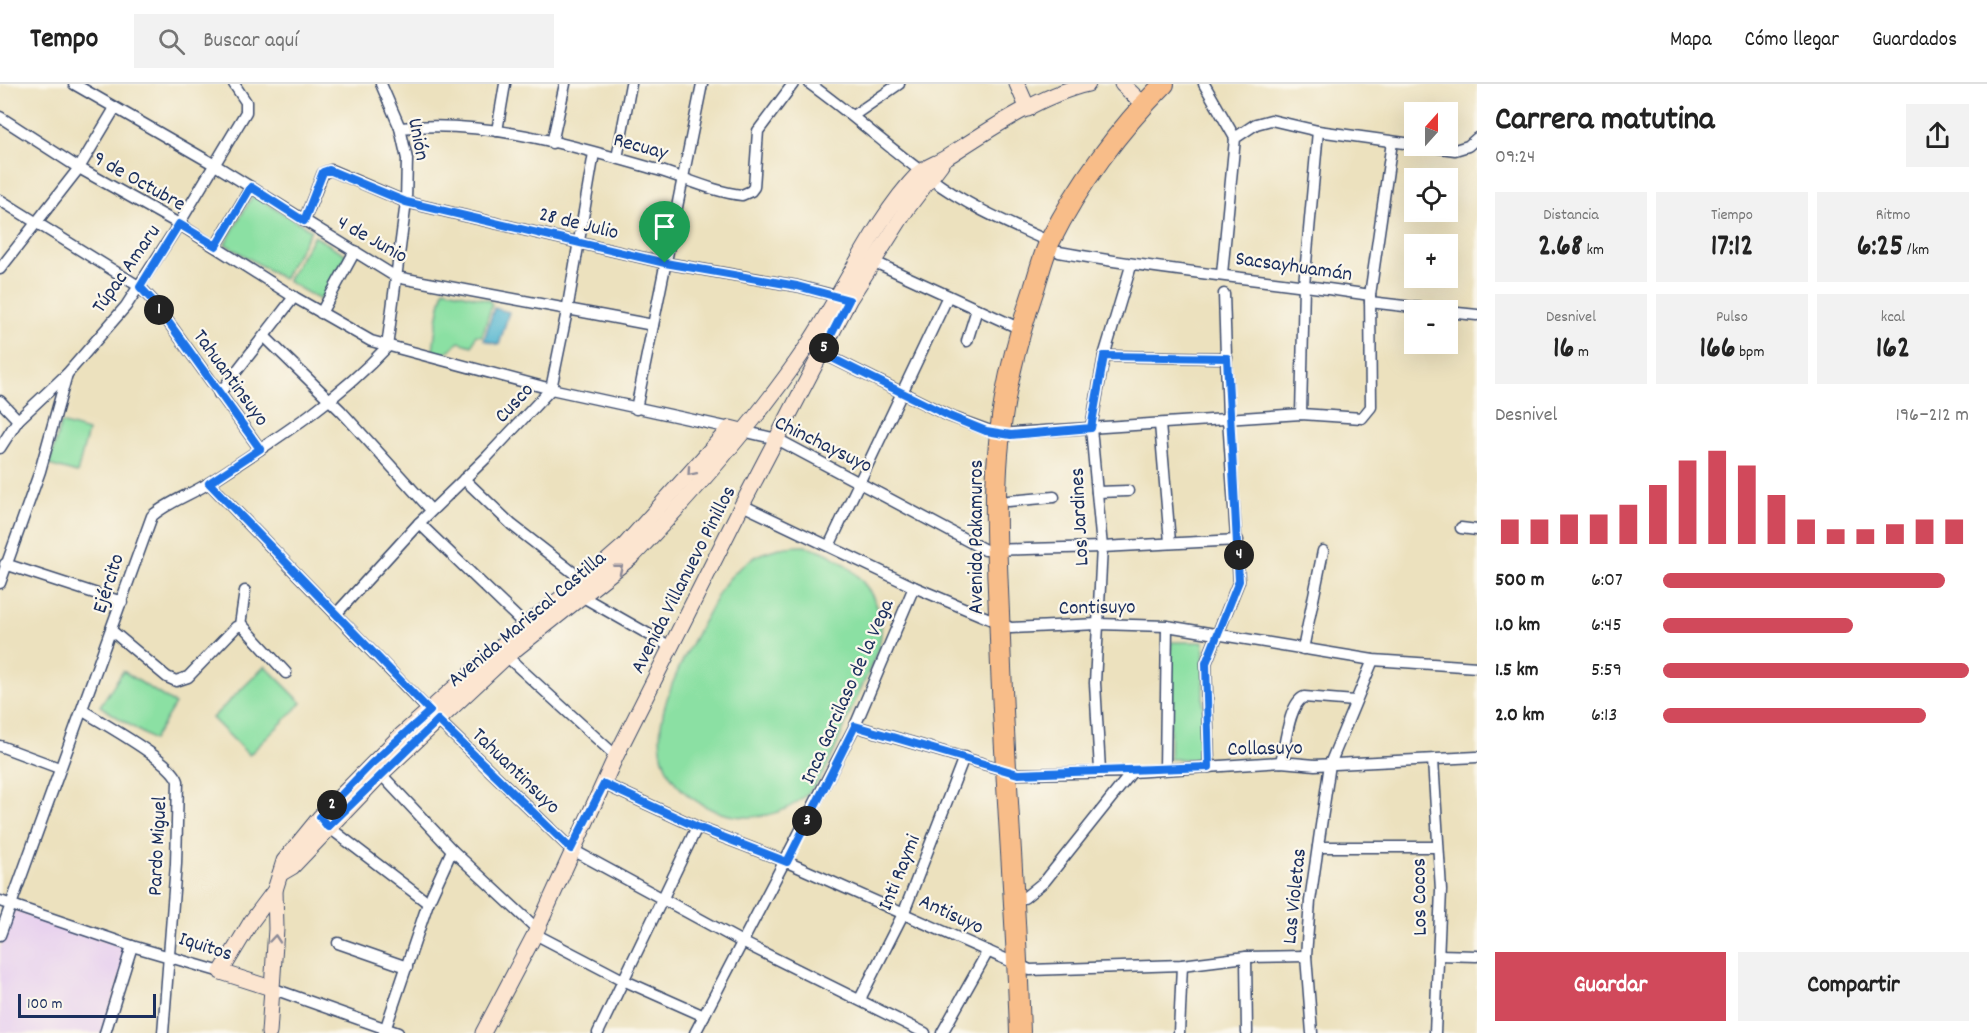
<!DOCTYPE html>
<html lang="es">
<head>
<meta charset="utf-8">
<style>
  :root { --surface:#fff; --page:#f2f2f2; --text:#222; --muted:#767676; --line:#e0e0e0; --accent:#d1495b }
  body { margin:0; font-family:Dekko,sans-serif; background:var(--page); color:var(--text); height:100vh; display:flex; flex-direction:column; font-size:22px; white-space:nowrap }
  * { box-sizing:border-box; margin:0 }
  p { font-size:20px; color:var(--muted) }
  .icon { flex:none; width:33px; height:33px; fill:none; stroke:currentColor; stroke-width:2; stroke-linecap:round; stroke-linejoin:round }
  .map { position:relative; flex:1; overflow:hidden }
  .side { display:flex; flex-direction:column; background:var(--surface); width:510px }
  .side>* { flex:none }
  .needle { width:39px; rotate:21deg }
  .controls { position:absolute; left:1404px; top:18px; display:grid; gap:12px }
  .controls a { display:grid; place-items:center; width:54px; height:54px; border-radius:0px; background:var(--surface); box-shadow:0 6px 24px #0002; font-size:30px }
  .scale { position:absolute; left:18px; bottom:15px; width:138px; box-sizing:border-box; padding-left:6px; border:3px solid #1b2f5e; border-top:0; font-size:16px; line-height:21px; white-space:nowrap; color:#1b2f5e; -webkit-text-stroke:4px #fbf7ec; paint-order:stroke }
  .pin { position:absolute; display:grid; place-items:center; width:51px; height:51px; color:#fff; margin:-62px -26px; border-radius:50% 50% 50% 0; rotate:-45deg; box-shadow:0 0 6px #0007 }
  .pin .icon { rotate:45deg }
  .km { position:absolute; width:30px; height:30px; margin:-15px; border-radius:50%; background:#222; color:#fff; font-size:16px; line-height:30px; text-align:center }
  .round { display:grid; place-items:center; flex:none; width:63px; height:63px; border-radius:0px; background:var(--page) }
  .headline { display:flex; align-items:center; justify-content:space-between; height:102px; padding:0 18px }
  h1 { font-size:33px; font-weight:700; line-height:45px }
  .figures { display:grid; grid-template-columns:repeat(3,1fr); gap:9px; height:102px; padding:6px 18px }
  .figures div { display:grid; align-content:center; border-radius:0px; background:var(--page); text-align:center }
  .figures b { font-size:30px; font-weight:700 }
  .figures small { font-size:16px; font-weight:400 }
  .figures p { font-size:16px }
  .chart { height:168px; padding:12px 18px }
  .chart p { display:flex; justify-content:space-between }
  .chart svg { width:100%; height:108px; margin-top:6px; stroke:var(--accent); stroke-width:6 }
  .action { display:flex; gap:12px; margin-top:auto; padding:12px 18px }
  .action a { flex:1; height:69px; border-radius:0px; background:var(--accent); color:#fff; font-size:24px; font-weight:700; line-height:69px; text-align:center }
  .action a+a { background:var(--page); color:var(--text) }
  ul { padding:0 18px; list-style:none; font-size:20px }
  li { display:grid; grid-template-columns:96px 72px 1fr; align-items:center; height:45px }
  li i { height:15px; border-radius:8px; background:var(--accent) }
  header { display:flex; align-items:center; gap:36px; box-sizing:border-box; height:84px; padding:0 30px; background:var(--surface); border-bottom:2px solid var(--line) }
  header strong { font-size:28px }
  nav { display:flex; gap:33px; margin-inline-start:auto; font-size:21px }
  .search { width:420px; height:54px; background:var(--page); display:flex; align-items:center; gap:15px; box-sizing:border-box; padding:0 21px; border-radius:0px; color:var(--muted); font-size:22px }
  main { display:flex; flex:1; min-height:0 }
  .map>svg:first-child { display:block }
</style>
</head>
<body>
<header>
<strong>Tempo</strong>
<div class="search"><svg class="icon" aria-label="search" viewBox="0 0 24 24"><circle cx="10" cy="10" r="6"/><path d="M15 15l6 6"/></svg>Buscar aquí</div>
<nav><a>Mapa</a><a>Cómo llegar</a><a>Guardados</a></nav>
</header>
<main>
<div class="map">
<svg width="1477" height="949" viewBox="0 0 1477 949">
  <rect width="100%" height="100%" fill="#fbf7ec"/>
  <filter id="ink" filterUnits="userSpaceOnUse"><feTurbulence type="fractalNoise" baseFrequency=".0167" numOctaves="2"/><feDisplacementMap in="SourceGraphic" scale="12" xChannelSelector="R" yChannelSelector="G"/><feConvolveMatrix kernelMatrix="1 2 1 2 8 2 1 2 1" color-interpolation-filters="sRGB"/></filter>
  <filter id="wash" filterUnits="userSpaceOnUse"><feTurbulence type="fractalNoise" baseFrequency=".008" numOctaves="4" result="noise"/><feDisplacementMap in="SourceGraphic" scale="24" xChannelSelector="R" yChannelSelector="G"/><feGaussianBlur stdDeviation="1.35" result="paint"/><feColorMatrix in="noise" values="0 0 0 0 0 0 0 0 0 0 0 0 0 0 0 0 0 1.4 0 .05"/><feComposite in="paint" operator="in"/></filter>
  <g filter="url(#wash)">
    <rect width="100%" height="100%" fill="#ece1be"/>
    <path fill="#e8d2ee" d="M14,826l115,38 -27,85h-102v-85z"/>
    <g fill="#8be0a3" stroke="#538880" stroke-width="1.5">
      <path d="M253,111l58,35 -28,49 -58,-35z"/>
      <path d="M314,152l33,19 -27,45 -33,-19z"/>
      <path d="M444,205l44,11 4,4 -10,32 -6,-1 -4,11 -13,-4 -17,14 -9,-5c2,-22 5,-40 11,-62z"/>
      <path d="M61,339l27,8 -11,42 -28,-8z"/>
      <path d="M805,462c41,7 87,54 74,99 -8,25 -22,50 -32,75 -13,31 -22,63 -51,83 -24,16 -57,18 -83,7 -105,-47 -27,-153 8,-221 21,-30 47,-44 84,-43z"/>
      <path d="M1171,558h33l-2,117h-32z"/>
      <path d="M265,582l37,37 -53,52 -37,-37z"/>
      <path d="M123,587l52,33 -22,36 -53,-34z"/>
    </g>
    <path fill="#50b4cf" stroke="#367296" stroke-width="1.5" d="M494,224l15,4 -10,33 -15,-5z"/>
  </g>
  <g filter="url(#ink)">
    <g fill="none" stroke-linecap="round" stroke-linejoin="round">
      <g stroke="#3a4a6c" stroke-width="13">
        <g id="street">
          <path d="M74,0l141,81 181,112 257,48"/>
          <path d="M381,0l19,44 7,31 -1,43 -19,145"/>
          <path d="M810,0c42,30 79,64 120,94 37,28 80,46 122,65"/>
          <path d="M1204,0l31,54"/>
          <path d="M854,31l45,-31"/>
          <path d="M0,33l79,51 100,56 115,73 77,44 180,48 179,39"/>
          <path d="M400,44c87,-9 175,18 258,42 27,8 56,22 84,25l9,-4 3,-4 4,-56 35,-47"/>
          <path d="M497,47l8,-47"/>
          <path d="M552,59l13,-59"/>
          <path d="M617,74l14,-74"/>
          <path d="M0,116l140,87 14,15 106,147"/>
          <path d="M304,137l19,-48 8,-3 75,32 259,61 132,23 47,12"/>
          <path d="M216,162l35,-59"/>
          <path d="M1059,168c103,19 207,27 311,43l22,-153"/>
          <path d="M868,175l157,72"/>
          <path d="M0,185l79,-101 36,-60"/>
          <path d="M1222,190l13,-136 21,-14 15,-4 47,11 137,19 13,-4 9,-8"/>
          <path d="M1370,218l68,8"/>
          <path d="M1448,228l29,3"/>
          <path d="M321,229l34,-62"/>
          <path d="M265,253l76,74 90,99"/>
          <path d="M967,257l10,-32"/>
          <path d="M816,266l133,66 50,18 302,-20 61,4 9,-11 -1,-112"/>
          <path d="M1104,272l123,2"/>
          <path d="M219,310l75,-97"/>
          <path d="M0,317l18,19"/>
          <path d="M636,325l66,-325"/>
          <path d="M1301,330l3,-129 14,-154"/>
          <path d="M1160,340l10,118"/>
          <path d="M742,347l35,8 208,111 117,-3 136,-7"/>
          <path d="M0,364l18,-28 49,-46 59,-68 53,-82 67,-112v-10l-12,-18"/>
          <path d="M464,395l48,46 72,56 -1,16 88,50"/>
          <path d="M209,399l229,237 133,129 171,93 183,91"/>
          <path d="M1097,408l31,-1"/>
          <path d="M1008,417l46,-4"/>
          <path d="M742,421l172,82 97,41 87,-4 69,2 206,34 104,7"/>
          <path d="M419,439l110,106"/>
          <path d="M1461,444l16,2"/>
          <path d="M829,462l119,-250"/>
          <path d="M5,480l117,38"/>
          <path d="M0,499l40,-112 27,-97"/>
          <path d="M336,530l83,-91 68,-66 64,-68 16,-78 27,-158"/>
          <path d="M240,541l5,-34"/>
          <path d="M112,547l55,46 9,4 12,-4 48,-50 6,-2 44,48"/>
          <path d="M1303,565l20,-98"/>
          <path d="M503,569l113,103"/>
          <path d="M82,626c21,14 89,50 96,71l-2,83 -13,169"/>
          <path d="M855,642l163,48 114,-2 149,-10 34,3 162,-8"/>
          <path d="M0,662l59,22"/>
          <path d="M1433,676l8,130 -6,143"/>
          <path d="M1281,678c4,-16 8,-59 23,-65l51,4"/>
          <path d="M1209,683l-3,-104 33,-82 -11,-163 -4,-124"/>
          <path d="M1165,685l2,-143"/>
          <path d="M1100,686l-5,-87 7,-136 -11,-119 13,-72 27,-90"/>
          <path d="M378,687l74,79 85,79"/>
          <path d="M604,700l93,43 90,35 243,108 152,-5 64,-8 60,-1"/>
          <path d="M326,741l102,78"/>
          <path d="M1318,763h118"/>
          <path d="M1024,814l21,-17 87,-109"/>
          <path d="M0,817l132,45 89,26"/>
          <path d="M535,850l88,46 81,36"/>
          <path d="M0,851l152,-419c17,-15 41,-22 60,-35 61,-40 125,-80 175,-134"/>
          <path d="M338,859l69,24"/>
          <path d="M1438,871l39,1"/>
          <path d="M1246,873l1,76"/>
          <path d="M271,904l127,45"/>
          <path d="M860,915l44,-87 60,-155"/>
          <path d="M105,949l27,-87"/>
          <path d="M384,949l44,-130 24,-53"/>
          <path d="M598,949l99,-206"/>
          <path d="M695,949l160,-307 59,-139"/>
          <path d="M942,949l46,-82"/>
          <path d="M1179,949l3,-68"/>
          <path d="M1312,949l-6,-77 4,-55 20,-137 43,-104"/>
        </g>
      </g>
      <g stroke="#3a4a6c" stroke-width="17">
        <g id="secondary">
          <path d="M1017,0l11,25"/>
          <path d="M1122,0l21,20"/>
          <path d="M280,790l12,-7 89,-93 126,-118 127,-101c61,-64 125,-137 174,-210 36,-54 67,-127 111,-172 8,-7 19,-10 28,-16 40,-26 93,-62 141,-73"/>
          <path d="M271,904l-50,-16 30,-50 24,-32"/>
          <path d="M269,949l7,-104 -1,-39 9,-29 36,-44 79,-80 126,-112 59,-44 40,-35 106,-118 12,3"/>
          <path d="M483,949l52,-99 81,-178 126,-251 107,-205 58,-91 34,-45"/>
        </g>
      </g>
      <g stroke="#3a4a6c" stroke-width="22">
        <path id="highway" d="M1020,949c-4,-132 -16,-263 -20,-394 -2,-61 -7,-124 -2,-185 4,-57 18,-112 36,-165 5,-16 9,-33 16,-48 28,-56 69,-112 114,-157"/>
      </g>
      <use href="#street" stroke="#fff" stroke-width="10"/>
      <use href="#secondary" stroke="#fce5d0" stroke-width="15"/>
      <use href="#highway" stroke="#f8bd89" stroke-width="20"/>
    </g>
    <defs><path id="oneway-chevron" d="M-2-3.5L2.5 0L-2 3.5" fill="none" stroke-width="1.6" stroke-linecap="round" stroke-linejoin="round" transform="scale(1.5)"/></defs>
    <g stroke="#8c8a97">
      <use href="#oneway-chevron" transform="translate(691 388) rotate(131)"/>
      <use href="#oneway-chevron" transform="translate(619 484) rotate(-39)"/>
      <use href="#oneway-chevron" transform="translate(275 855) rotate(-85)"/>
    </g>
  </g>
  <g fill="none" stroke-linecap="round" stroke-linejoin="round" filter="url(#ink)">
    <g stroke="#fff" stroke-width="12">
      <path id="route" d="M329,86l77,32 259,61 132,23 52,14 -27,53 127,63 37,15 25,4 80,-7 13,-72 123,2 12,223 -33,82 3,104 -191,7 -163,-48 -68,136 -90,-35 -93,-43 -33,65 -133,-129 -110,107 -8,-10 51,-53 59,-53 -221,-228 51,-34 -106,-147 -14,-15 39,-63 37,22 35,-59 53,34 19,-49z"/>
    </g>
    <use href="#route" stroke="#1a73e8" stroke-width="8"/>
  </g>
  <g text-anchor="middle" stroke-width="4.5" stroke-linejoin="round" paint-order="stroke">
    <g font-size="21" fill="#1b2f5e" stroke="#fbf7ec">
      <text transform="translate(420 55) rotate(79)" y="7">Unión</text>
      <text transform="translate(641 61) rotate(15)" y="7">Recuay</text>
      <text transform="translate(140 96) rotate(29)" y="7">9 de Octubre</text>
      <text transform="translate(579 138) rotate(14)" y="7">28 de Julio</text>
      <text transform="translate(373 154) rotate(29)" y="7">4 de Junio</text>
      <text transform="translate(1294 181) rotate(8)" y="7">Sacsayhuamán</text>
      <text transform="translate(125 184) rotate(-55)" y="7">Túpac Amaru</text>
      <text transform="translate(232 293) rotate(54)" y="7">Tahuantinsuyo</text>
      <text transform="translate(513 318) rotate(-47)" y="7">Cusco</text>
      <text transform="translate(824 359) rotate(26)" y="7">Chinchaysuyo</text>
      <text transform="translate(1078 433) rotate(-93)" y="7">Los Jardines</text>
      <text transform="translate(975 453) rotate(-90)" y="7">Avenida Pakamuros</text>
      <text transform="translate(682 495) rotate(-63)" y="7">Avenida Villanuevo Pinillos</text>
      <text transform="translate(107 499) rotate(-72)" y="7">Ejército</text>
      <text transform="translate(1097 522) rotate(-1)" y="7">Contisuyo</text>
      <text transform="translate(526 534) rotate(-40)" y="7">Avenida Mariscal Castilla</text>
      <text transform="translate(846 607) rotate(-66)" y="7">Inca Garcilaso de la Vega</text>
      <text transform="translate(1265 663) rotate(-1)" y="7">Collasuyo</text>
      <text transform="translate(517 686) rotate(44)" y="7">Tahuantinsuyo</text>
      <text transform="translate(156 762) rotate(-87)" y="7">Pardo Miguel</text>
      <text transform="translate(898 788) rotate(-68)" y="7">Inti Raymi</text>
      <text transform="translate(1293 812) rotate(-84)" y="7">Las Violetas</text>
      <text transform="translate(1418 813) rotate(-91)" y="7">Los Cocos</text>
      <text transform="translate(952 829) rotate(25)" y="7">Antisuyo</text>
      <text transform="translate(206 861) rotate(18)" y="7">Iquitos</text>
    </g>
  </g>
</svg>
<div class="controls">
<a><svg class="needle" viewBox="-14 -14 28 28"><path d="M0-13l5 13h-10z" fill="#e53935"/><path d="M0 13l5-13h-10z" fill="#767676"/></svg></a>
<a><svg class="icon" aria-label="locate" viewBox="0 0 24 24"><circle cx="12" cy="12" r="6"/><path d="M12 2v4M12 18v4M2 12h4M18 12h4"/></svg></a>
<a>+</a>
<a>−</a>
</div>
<div class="scale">100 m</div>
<div class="pin" style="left:665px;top:179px;background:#1e9e55"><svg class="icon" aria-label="arrive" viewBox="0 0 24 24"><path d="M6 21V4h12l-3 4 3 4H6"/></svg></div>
<b class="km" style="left:159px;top:226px">1</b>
<b class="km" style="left:332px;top:721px">2</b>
<b class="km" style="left:807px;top:737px">3</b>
<b class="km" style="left:1239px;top:471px">4</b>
<b class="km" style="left:824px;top:264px">5</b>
</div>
<section class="side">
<div class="headline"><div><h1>Carrera matutina</h1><p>09:24</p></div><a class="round"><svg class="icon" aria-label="share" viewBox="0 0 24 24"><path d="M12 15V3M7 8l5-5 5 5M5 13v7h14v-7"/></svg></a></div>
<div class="figures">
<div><p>Distancia</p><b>2.68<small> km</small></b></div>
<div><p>Tiempo</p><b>17:12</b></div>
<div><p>Ritmo</p><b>6:25<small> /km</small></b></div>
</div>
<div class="figures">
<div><p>Desnivel</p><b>16<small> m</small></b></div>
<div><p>Pulso</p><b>166<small> bpm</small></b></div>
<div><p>kcal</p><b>162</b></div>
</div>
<div class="chart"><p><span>Desnivel</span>196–212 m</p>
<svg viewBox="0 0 160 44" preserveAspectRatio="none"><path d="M5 44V34M15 44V34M25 44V32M35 44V32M45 44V28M55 44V20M65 44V10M75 44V6M85 44V12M95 44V24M105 44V34M115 44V38M125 44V38M135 44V36M145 44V34M155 44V34"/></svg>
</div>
<ul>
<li><b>500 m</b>6:07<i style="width:92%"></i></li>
<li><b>1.0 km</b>6:45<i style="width:62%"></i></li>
<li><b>1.5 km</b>5:59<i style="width:100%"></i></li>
<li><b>2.0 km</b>6:13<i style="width:86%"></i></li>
</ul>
<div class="action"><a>Guardar</a><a>Compartir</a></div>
</section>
</main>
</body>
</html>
